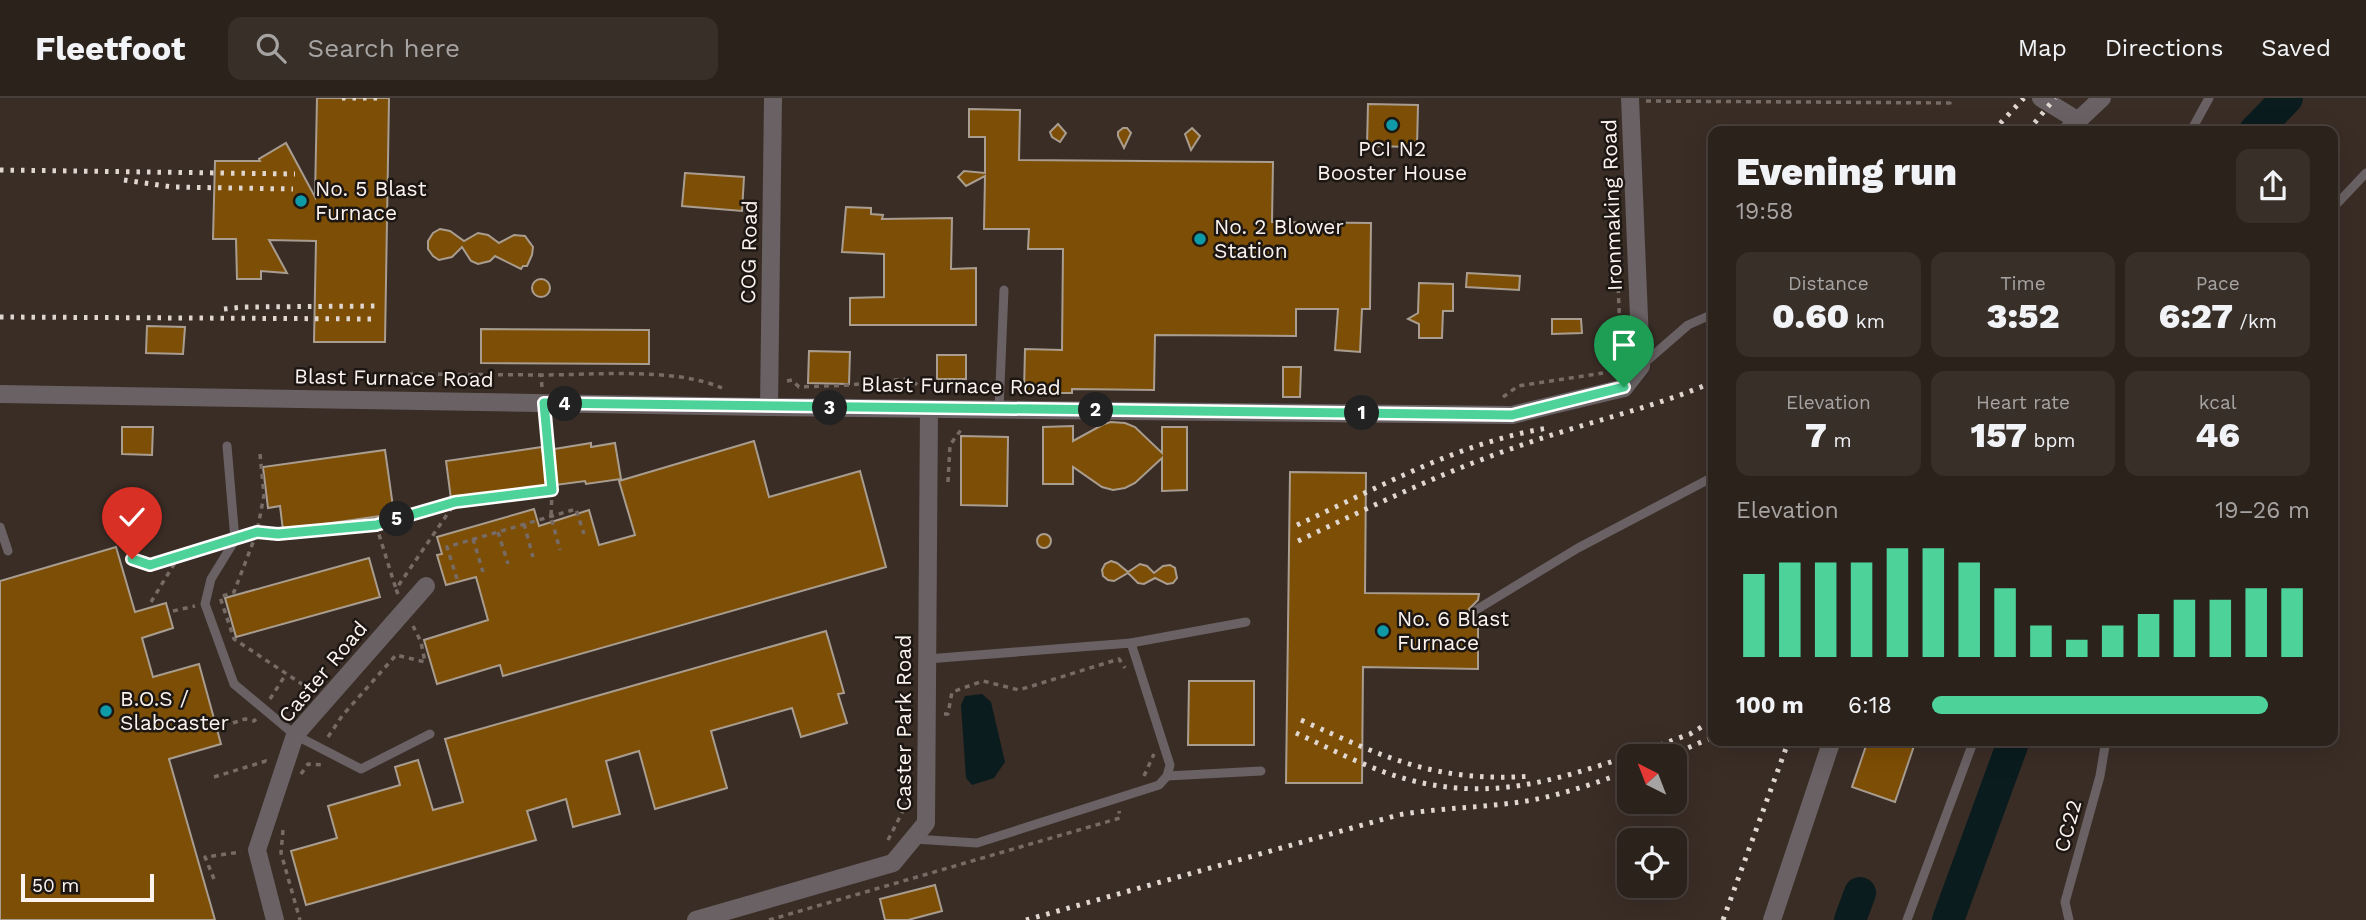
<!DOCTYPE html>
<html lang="en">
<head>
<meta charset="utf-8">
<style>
  :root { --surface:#2c221c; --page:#382f29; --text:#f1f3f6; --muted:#a6a4a3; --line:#483f3b; --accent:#4dd39a }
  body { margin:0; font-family:"Work Sans",sans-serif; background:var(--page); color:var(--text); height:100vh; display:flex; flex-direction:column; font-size:26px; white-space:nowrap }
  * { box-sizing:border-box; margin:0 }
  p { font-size:23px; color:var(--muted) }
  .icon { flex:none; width:38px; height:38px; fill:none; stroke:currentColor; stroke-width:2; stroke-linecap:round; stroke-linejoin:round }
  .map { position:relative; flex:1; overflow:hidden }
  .details { position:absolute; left:1708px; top:28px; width:630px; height:620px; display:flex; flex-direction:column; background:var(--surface); border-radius:14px; box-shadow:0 7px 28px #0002,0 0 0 2px var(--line) }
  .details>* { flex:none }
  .needle { width:46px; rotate:318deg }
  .controls { position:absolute; left:1617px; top:646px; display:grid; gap:14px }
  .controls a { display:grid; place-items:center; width:70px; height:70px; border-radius:14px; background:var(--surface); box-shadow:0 7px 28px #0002,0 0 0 2px var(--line); font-size:35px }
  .scale { position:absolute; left:21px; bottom:18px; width:133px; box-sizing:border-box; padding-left:7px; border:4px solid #fcf3ee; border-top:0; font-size:19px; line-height:24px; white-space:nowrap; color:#fcf3ee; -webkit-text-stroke:5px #1d1713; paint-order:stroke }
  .pin { position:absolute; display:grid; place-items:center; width:60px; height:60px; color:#fff; margin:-72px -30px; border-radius:50% 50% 50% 0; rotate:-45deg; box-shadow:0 0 7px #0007 }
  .pin .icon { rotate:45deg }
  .km { position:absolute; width:35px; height:35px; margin:-18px; border-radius:50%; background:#222; color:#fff; font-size:19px; line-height:35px; text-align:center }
  .round { display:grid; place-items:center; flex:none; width:74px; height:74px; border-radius:14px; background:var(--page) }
  .overview { display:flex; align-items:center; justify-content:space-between; height:119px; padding:0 28px }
  h1 { font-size:38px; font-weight:800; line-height:52px }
  .figures { display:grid; grid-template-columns:repeat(3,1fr); gap:10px; height:119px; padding:7px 28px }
  .figures div { display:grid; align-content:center; border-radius:14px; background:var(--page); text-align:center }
  .figures b { font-size:35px; font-weight:800 }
  .figures small { font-size:19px; font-weight:400 }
  .figures p { font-size:19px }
  .chart { height:196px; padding:14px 28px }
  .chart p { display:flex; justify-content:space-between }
  .chart svg { width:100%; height:126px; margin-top:7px; stroke:var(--accent); stroke-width:6 }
  ul { padding:0 28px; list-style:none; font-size:23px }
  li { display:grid; grid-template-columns:112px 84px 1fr; align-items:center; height:52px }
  li i { height:18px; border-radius:9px; background:var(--accent) }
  header { display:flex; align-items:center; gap:42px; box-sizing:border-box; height:98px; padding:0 35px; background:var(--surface); border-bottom:2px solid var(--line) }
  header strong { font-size:33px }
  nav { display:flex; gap:38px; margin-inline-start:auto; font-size:24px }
  .search { width:490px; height:63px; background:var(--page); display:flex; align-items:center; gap:18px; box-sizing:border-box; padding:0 24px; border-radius:14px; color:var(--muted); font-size:26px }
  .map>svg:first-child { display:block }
</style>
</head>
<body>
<header>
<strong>Fleetfoot</strong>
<div class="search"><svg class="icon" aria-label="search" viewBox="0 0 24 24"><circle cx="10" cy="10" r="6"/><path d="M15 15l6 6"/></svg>Search here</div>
<nav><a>Map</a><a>Directions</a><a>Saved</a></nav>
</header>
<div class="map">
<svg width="2366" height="822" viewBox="0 0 2366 822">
  <rect width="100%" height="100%" fill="#3a2d26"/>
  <path fill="#0a1c1e" d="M982,596l9,8 14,60 -11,16 -22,7 -6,-7 -5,-73 4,-9z"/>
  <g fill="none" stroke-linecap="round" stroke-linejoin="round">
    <g stroke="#0a1c1e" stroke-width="32">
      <path d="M2255,33l32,-33"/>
      <path d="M1850,822l10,-27"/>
      <path d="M1948,822l66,-180"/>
    </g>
  </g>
  <g fill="#7d4e05" stroke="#a99d90" stroke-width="2">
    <path d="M317,0h72l-4,244h-71l2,-101 -47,-1 18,33 -26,-2v8h-24l-1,-40h-23l2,-78h45l-1,-2 27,-16 29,54z"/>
    <path d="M1368,6l50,1 -1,42 -50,-1z"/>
    <path d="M969,11l51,1 -1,50 254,2 -1,60 99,1 -1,86h-8l-2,43 -25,-2 3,-41h-42v27l-141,-1 -1,55 -82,-1v4h-48l1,-44 37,1 1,-101h-35l1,-20h-45l1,-53 -19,10 -8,-9 6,-6 21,2v-36h-16z"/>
    <path d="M1058,26l8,9 -6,9 -8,-5 -2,-5z"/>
    <path d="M1123,30h4l4,5 -7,15 -6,-12v-4z"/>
    <path d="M1192,30l8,8 -9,14 -6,-16z"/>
    <path d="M685,75l59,4 -2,34 -60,-5z"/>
    <path d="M846,109l25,1v6l12,1 -1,4 70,-1 -1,51 25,-1v57h-126v-27l34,-1v-43l-42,-2z"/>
    <path d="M440,131l10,2 14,10 14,-8 10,2 11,8 15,-8 11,1 8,11 -1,8 -5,11h-4l-2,3 -26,-13 -5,5 -12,3 -7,-3 -9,-14 -10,10 -13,3 -6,-4 -5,-7v-8l5,-8z"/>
    <path d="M1467,175l53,3 -1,14 -53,-3z"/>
    <circle cx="541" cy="190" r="9"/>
    <path d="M1419,185l34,1v27h-10l-1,27h-23v-14l-11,-5 10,-6z"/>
    <path d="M1552,221h29l1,14 -30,1z"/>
    <path d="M147,228l38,1 -2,27 -37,-1z"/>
    <path d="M481,231l168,1v34l-168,-1z"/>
    <path d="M809,253l41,1 -1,32 -41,-1z"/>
    <rect x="937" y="257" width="29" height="24"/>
    <path d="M1283,269h18l-1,30h-17z"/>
    <path d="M1111,324l14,1 10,4 27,26v-26h25v63l-25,1v-33l-27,25 -10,5 -12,2 -11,-3 -29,-20v17h-30v-57l30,-1v15l31,-17z"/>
    <path d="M122,329h31l-1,28 -30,-1z"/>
    <path d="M961,338l47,1 -1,69 -46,-1z"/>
    <path d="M754,343l15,56 91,-26 26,96 -383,109 -3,-11 -63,19 -13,-44 64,-20 -12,-43 -30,8 -9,-30 5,-1 -5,-17 97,-28 5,17 50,-16 10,35 36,-10 -16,-54z"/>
    <path d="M591,345v4l24,-4 6,36 -35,5 -1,-3 -134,18 -5,-38 96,-14v4z"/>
    <path d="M385,352l9,64 -111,16 -3,-24 -12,2 -5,-41z"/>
    <path d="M1290,374l76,1 -1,120 114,1 -1,6 -9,9 3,7h6v53l-115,-2 -1,116h-76z"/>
    <circle cx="1044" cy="443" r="7"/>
    <path d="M116,449l19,65 31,-9 7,25 -31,10 11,39 46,-13 22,80 -52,15 46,161h-215v-339z"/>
    <path d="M369,460l11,39 -144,40 -11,-39z"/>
    <path d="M1111,463l6,2 11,9 12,-8 7,2 7,7 9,-7 7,-1 5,3 2,10 -4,5 -6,1 -12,-6 -11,6 -6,-1 -10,-10 -14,8 -6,-1 -5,-4 -1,-6 3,-6z"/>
    <path d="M826,533l18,62 -6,1 9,29 -46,14 -9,-29 -81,23 16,57 -72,21 -16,-58 -33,10 14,53 -47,13 -7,-28 -39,12 9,29 -230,65 -15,-54 46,-13 -9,-32 72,-21 -5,-18 23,-7 15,50 30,-8 -18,-63z"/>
    <path d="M1189,583h65v64h-66z"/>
    <path d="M1868,642h48l-21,62 -43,-15z"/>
    <path d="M935,787l7,26 -34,9h-23l-5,-21z"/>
  </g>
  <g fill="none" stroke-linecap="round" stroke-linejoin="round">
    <g stroke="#776b65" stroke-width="3.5" stroke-dasharray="5 5" stroke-linecap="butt">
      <path d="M1646,3l304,2 -1,-5"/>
      <path d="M1611,274l9,-38 -3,-78"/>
      <path d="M408,276l133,1"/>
      <path d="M787,283l5,-1 7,7 51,-2 56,-6 25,12"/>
      <path d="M542,289l-1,-12c53,0 133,-8 181,13"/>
      <path d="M1503,299l15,-11 85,-13"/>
      <path d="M260,356l4,41 -7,37 -23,60 -14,5 14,42 80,53"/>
      <path d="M948,384l2,-37 13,-18"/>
      <path d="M552,392l-1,27 9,33"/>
      <path d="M524,426l9,33"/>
      <path d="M376,427l20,64"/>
      <path d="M498,434l10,32"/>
      <path d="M247,437l10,-3 21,2 98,-9 77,-22"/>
      <path d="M473,441l10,33"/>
      <path d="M132,461l18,6 67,-20"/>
      <path d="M457,481l-10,-32 129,-38 8,25"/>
      <path d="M398,496l-2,-5 59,-86 97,-13 -7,-71"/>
      <path d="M151,504l28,-46"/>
      <path d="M173,513l22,-5"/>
      <path d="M270,601l16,-25"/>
      <path d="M944,616h4l4,-22 31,-11 36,9 100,-31 6,9"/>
      <path d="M233,625l12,-4 9,2 2,-2"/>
      <path d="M328,639l14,-21 54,-61 29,7 -4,-20 -8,-16"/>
      <path d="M301,676l7,-10 15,1"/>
      <path d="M1144,678l10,-22"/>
      <path d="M214,679l52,-16 4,2"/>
      <path d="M283,732l-2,23 19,67"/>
      <path d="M888,742l19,-37"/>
      <path d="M214,781l-9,-22 36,-5"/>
      <path d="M769,822l351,-102 -1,-7"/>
    </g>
    <g stroke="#696163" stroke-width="9">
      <path d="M2191,33l18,-33"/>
      <path d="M2333,110l33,-35"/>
      <path d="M1642,267l46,-40 25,-11"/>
      <path d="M999,311l5,-119"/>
      <path d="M227,348l8,94 -24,39 -6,25 29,80 61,51 66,34 69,-35"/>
      <path d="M0,429l8,24"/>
      <path d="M1476,512l102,-62 135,-71"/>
      <path d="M1131,545l115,-21"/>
      <path d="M1167,678l94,-5"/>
      <path d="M914,741l63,4 182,-58 8,-9 3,-11 -39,-122 -204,16"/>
      <path d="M1907,822l67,-180"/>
      <path d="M2069,822l-4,-18 35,-126 6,-36"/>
    </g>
    <g stroke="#696163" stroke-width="18">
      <path d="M2041,0l36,22"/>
      <path d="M2067,33l35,-33"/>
      <path d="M0,296l769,13 743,8 112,-27 17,-22 -11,-268"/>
      <path d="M769,309l4,-309"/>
      <path d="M275,822l-18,-70 38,-115 131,-149"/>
      <path d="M696,822l197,-57 33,-40 3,-414"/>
      <path d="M1772,822l60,-180"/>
    </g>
    <g stroke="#e0d7d1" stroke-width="5" stroke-dasharray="3.5 7" stroke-linecap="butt">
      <path d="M342,0h39"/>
      <path d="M1993,33l31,-33"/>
      <path d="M2028,33l27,-33"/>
      <path d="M0,72l295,4"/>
      <path d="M124,82l48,7 121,2"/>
      <path d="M224,211l20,-2 134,-1"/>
      <path d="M0,219l378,2"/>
      <path d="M1297,427c81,-37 163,-83 251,-97"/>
      <path d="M1298,443c74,-35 149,-71 227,-97 62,-22 128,-36 188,-62"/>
      <path d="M1301,622c85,38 135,63 231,56"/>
      <path d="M1296,635c37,17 75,37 114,47 81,21 143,1 219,-24"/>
      <path d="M1630,658l60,-22 23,-14"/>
      <path d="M1669,658l44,-19"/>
      <path d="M1026,822l372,-105c45,-8 90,-7 134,-15 33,-6 66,-18 97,-29"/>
      <path d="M1723,822l66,-180"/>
    </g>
  </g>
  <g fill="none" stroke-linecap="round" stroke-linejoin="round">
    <g stroke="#fff" stroke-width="14">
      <path id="route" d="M132,461l18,6 107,-33 21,2 98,-9 79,-23 97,-12 -8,-87 968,12 112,-28"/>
    </g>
    <use href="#route" stroke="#4dd39a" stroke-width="9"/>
  </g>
  <g fill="#0f9aa8" stroke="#1d1713" stroke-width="2.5">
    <circle cx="1392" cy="27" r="7"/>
    <circle cx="301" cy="103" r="7"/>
    <circle cx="1200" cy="141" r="7"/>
    <circle cx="1383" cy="533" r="7"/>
    <circle cx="106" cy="613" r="7"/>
  </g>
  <g text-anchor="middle" stroke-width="5" stroke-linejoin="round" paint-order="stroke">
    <g font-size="21" fill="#fcf3ee" stroke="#1d1713" text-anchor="start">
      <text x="1392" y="58" text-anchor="middle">PCI N2<tspan x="1392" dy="24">Booster House</tspan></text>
      <text x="315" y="98">No. 5 Blast<tspan x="315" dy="24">Furnace</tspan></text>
      <text x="1214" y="136">No. 2 Blower<tspan x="1214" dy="24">Station</tspan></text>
      <text x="1397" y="528">No. 6 Blast<tspan x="1397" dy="24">Furnace</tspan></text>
      <text x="120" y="608">B.O.S /<tspan x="120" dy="24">Slabcaster</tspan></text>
    </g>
    <g font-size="21" fill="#fcf3ee" stroke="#1d1713">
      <text transform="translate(1612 107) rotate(-92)" y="7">Ironmaking Road</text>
      <text transform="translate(749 154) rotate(-89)" y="7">COG Road</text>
      <text transform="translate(394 280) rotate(1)" y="7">Blast Furnace Road</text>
      <text transform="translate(961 288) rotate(1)" y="7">Blast Furnace Road</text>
      <text transform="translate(323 574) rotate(-50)" y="7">Caster Road</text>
      <text transform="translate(904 625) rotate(-90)" y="7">Caster Park Road</text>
      <text transform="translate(2068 728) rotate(-75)" y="7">CC22</text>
    </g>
  </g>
</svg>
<div class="controls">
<a><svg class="needle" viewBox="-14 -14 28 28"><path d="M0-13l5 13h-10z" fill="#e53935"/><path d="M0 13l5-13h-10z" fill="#a6a4a3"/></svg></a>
<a><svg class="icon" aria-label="locate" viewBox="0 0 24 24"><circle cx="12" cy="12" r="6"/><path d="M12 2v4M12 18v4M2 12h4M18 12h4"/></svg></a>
</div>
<div class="scale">50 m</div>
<div class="pin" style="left:1624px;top:289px;background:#1e9e55"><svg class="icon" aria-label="arrive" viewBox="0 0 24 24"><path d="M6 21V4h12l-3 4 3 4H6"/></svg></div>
<div class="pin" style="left:132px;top:461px;background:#d93025"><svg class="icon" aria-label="check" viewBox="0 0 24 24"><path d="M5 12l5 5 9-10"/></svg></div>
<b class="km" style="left:1362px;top:315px">1</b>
<b class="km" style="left:1096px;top:312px">2</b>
<b class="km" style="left:830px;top:310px">3</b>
<b class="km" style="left:565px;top:306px">4</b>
<b class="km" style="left:397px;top:421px">5</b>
<section class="details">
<div class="overview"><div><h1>Evening run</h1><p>19:58</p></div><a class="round"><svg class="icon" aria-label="share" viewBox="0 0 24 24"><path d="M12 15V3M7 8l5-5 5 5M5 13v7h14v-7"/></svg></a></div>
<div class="figures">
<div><p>Distance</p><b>0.60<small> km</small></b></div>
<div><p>Time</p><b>3:52</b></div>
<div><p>Pace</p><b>6:27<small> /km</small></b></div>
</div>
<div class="figures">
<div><p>Elevation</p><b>7<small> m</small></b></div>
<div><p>Heart rate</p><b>157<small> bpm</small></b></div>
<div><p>kcal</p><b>46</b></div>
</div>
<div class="chart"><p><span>Elevation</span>19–26 m</p>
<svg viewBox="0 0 160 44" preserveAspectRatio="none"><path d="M5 44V15M15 44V11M25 44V11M35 44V11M45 44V6M55 44V6M65 44V11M75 44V20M85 44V33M95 44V38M105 44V33M115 44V29M125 44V24M135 44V24M145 44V20M155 44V20"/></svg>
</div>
<ul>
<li><b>100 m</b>6:18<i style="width:89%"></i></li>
</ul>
</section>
</div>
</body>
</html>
